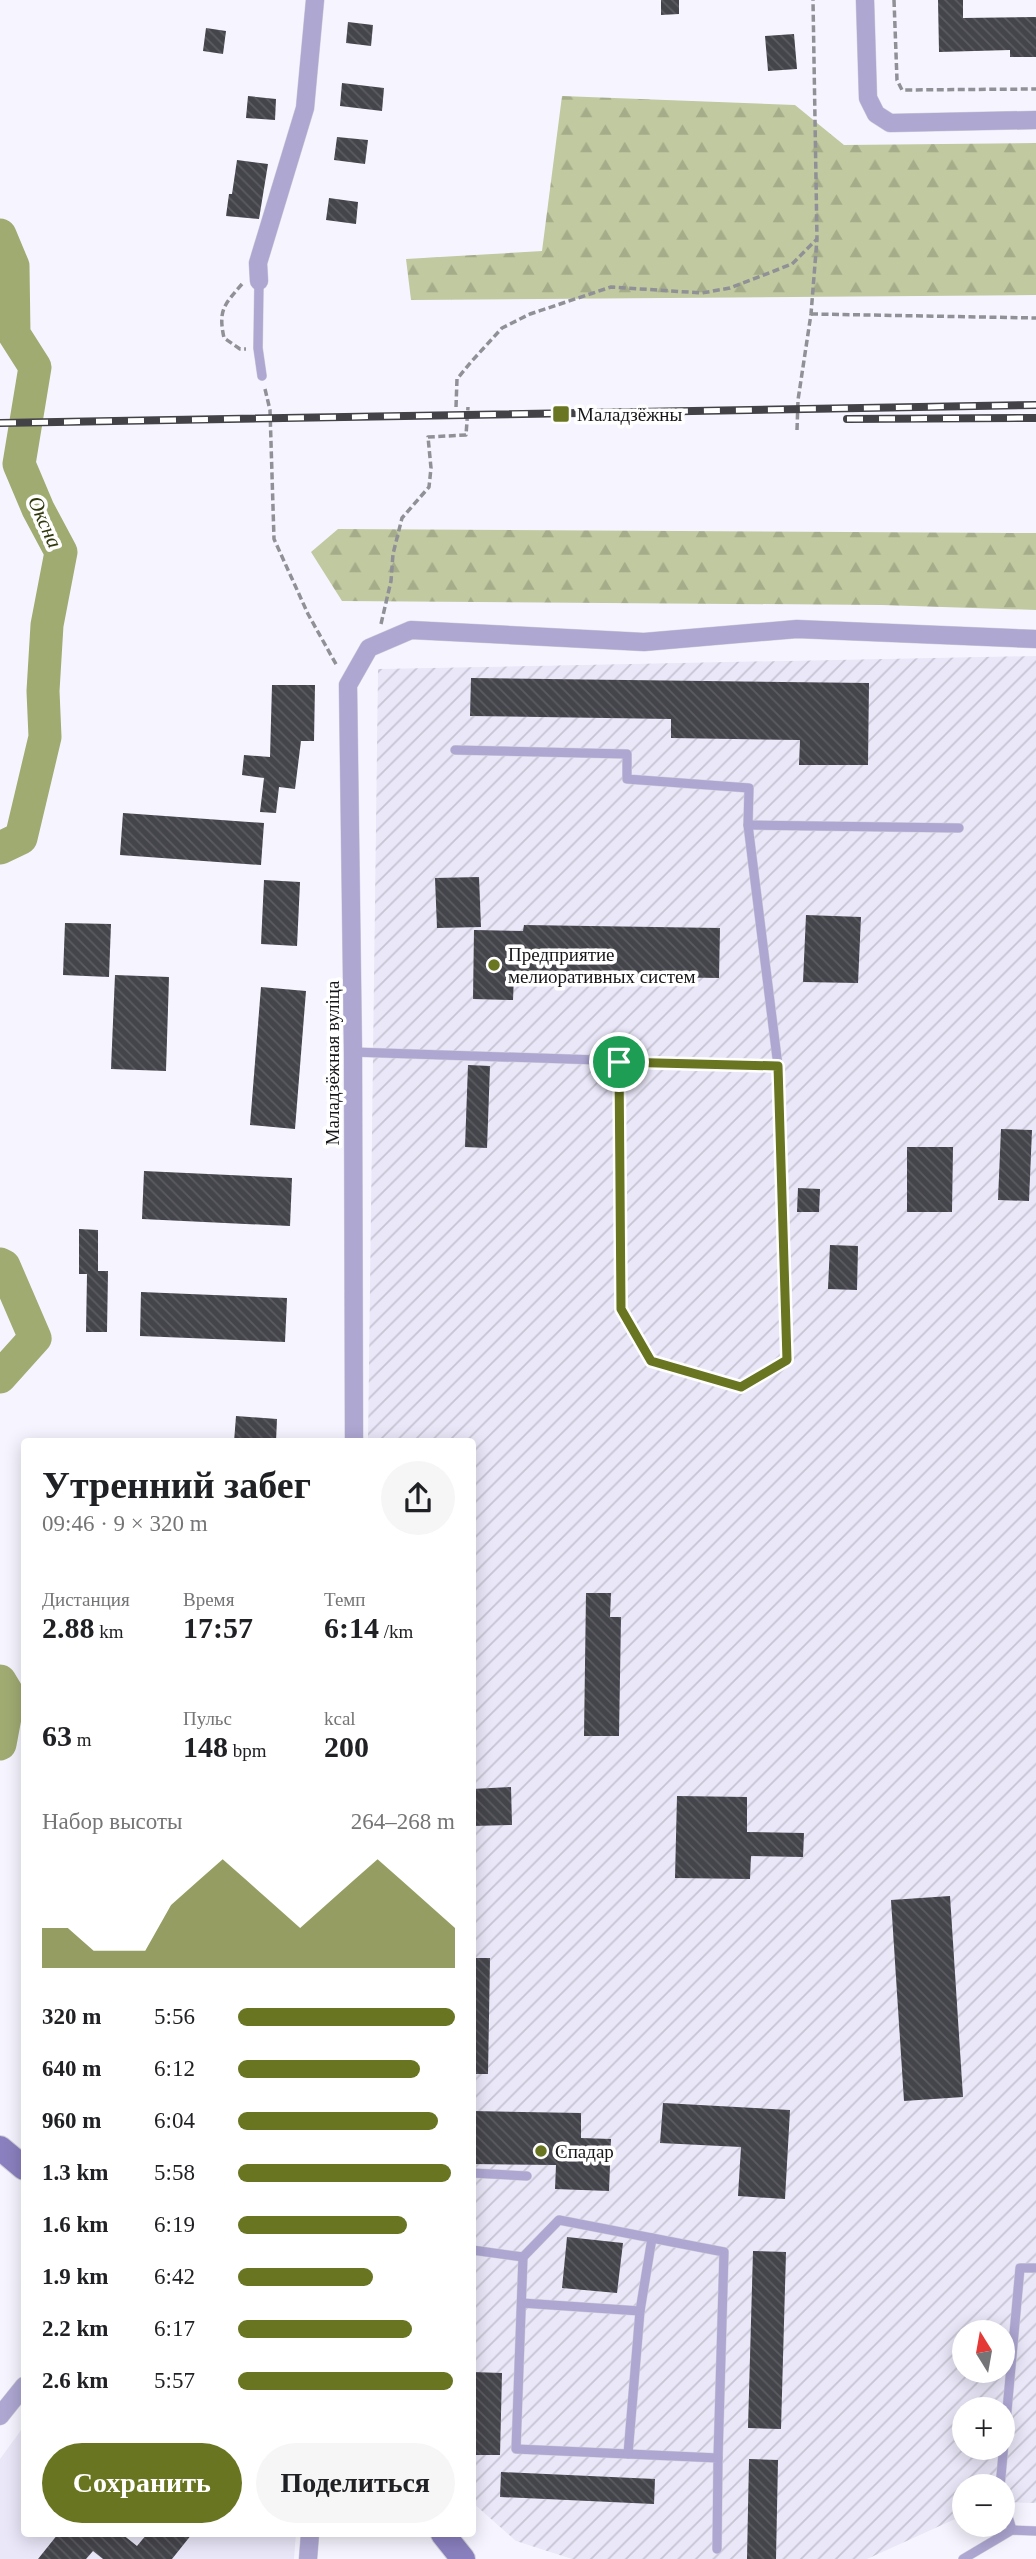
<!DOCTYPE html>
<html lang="ru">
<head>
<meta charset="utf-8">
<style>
  :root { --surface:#fff; --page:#f6f6f6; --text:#202124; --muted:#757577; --accent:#697520 }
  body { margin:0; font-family:Georgia,serif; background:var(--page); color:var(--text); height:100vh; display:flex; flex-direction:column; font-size:26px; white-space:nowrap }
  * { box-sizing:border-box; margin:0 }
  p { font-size:23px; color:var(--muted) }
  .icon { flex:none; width:38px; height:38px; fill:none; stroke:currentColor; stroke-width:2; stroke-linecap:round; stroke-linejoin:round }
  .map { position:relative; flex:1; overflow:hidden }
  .side { position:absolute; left:21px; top:1438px; width:455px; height:1099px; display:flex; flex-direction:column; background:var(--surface); border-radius:7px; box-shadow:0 4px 18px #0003 }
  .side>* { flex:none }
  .needle { width:46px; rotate:349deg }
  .buttons { position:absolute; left:952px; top:2320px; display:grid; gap:14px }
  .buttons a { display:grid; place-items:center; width:63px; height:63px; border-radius:50%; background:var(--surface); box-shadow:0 4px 18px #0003; font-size:35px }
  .pin { position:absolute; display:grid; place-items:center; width:60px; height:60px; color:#fff; margin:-30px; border:4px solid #fff; border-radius:50%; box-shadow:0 2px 7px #0007 }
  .round { display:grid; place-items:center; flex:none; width:74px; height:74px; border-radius:37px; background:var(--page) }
  .summary { display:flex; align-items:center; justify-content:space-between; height:119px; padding:0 21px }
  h1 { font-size:38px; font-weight:600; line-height:52px }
  .figures { display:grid; grid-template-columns:repeat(3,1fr); gap:10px; height:119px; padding:7px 21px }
  .figures div { display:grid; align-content:center }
  .figures b { font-size:30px; font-weight:600 }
  .figures small { font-size:19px; font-weight:400 }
  .figures p { font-size:19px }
  .chart { height:196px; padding:14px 21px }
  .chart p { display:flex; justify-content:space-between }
  .chart svg { width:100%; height:126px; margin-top:7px; fill:var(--accent); opacity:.7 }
  .primary-button { display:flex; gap:14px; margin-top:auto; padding:14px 21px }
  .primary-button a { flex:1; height:80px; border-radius:42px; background:var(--accent); color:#fff; font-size:28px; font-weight:600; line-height:80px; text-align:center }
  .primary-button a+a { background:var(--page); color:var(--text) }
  ul { padding:0 21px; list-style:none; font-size:23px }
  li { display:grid; grid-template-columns:112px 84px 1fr; align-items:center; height:52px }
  li i { height:18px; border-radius:9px; background:var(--accent) }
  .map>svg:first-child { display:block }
</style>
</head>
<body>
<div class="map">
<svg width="1036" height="2559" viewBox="0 0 1036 2559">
  <defs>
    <pattern id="industrial-furrows" width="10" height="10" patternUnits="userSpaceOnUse" patternTransform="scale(1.75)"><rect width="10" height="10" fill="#e9e7f8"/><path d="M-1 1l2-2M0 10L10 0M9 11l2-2" fill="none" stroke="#c7c5d4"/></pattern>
    <pattern id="forest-firs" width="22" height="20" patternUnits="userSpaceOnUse" patternTransform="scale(1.75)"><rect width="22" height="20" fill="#c1c9a0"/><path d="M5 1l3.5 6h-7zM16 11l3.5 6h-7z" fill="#a5ac89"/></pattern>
    <pattern id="building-back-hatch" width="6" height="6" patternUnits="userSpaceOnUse" patternTransform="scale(1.75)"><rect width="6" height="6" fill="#44444b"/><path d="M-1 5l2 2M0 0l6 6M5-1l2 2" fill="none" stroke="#5b5b61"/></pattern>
  </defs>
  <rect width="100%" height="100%" fill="#f6f5ff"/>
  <path fill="#e9e7f8" d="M24,2426v108h272l-2,25h-294v-100z"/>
  <path fill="url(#industrial-furrows)" fill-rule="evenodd" d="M1036,656v1847l-33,-1v-15h-39v28l-97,44h-295l-56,-18 -43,-38 -1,-1061h-104l10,-773zM964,2333h39v38h-39zM964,2410h39v38h-39z"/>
  <g fill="url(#forest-firs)">
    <path d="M562,96l233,9 49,40 192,-2v152l-625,5 -5,-41 136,-8z"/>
    <path d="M338,529l698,4v77l-154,-5 -540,-4 -31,-49z"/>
  </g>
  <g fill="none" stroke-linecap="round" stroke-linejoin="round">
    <g stroke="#a0ab72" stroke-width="33">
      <path d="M0,235l13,31 1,68 21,33 -16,97 19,45 23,43 -14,73 -4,66 2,46 -24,101 -21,10"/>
      <path d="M0,1264l4,2 31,72 -35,39"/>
      <path d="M0,1681l9,15 -9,48"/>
    </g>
  </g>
  <g fill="url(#building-back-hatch)">
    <path d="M661,0h18v14l-18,1z"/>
    <path d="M938,0h25v18l73,-1v40h-26v-7l-71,2z"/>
    <path d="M348,22l25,3 -2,21 -25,-3z"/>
    <path d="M206,28l20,3 -3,23 -20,-3z"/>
    <path d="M794,34l3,35 -29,2 -3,-35z"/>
    <path d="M342,83l42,5 -2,23 -42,-5z"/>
    <path d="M248,96l28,3 -1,21 -29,-2z"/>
    <path d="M337,137l31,3 -3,24 -31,-4z"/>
    <path d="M237,160l31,4 -9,55 -33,-3 3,-22h3z"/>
    <path d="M329,198l29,4 -2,22 -30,-4z"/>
    <path d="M471,678l398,5 -1,82h-69l1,-25 -129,-2v-19l-201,-3z"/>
    <path d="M272,685h43l-1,56h-13l-6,48 -16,-2 -3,26 -16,-1 4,-34 -22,-3 2,-20 26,2z"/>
    <path d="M123,813l141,10 -3,42 -141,-10z"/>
    <path d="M479,877l2,50 -44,1 -2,-50z"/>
    <path d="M264,880l36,2 -3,64 -36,-2z"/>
    <path d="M806,915l55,2 -3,66 -55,-1z"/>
    <path d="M65,923l46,1 -2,53 -46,-2z"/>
    <path d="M524,925l196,3 -1,50 -205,-3 -1,25 -40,-1 1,-69 49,1z"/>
    <path d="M115,975l54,2 -3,94 -55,-2z"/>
    <path d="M261,987l45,4 -11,138 -45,-4z"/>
    <path d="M468,1065l22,1 -3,82 -22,-1z"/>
    <path d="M1001,1129l31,1 -3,71 -31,-1z"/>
    <path d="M907,1147h46l-1,65h-45z"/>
    <path d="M144,1171l148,7 -2,48 -148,-7z"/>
    <path d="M798,1188l22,1 -1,23h-22z"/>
    <path d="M79,1229l19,1v41h10l-1,61h-21l1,-58h-8z"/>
    <path d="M830,1245l28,1 -1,44 -29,-1z"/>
    <path d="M141,1292l146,6 -2,44 -145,-6z"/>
    <path d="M236,1416l41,3 -1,23h-42z"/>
    <path d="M586,1593h25l-1,24h11l-2,119h-35z"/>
    <path d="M511,1787l1,38 -40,1v-37z"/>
    <path d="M677,1796l70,1v35l57,1 -1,24 -52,-1 -1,23 -75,-1z"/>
    <path d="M950,1896l13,201 -59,4 -13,-201z"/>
    <path d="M472,1958h18l-2,116h-16z"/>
    <path d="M663,2103l127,7 -5,89 -47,-3 3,-49 -81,-4z"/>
    <path d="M472,2111l109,2v25l30,1 -2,52 -54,-2 1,-24 -84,-1z"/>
    <path d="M567,2237l56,6 -6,50 -55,-5z"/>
    <path d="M753,2251l33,1 -5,177 -33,-1z"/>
    <path d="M472,2372l30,1 -2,82h-28z"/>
    <path d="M749,2459l29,1 -2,99h-29z"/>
    <path d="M501,2472l154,7 -1,25 -154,-7z"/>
    <path d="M58,2534h64l15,12 10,-12h45l-20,25h-69l-10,-8 -7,8h-48z"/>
  </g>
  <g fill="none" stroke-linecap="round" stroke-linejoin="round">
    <g stroke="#d2d1da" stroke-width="10">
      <g id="lane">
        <path d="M259,281l-1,67 4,28"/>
        <path d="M455,750l172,4v25l122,9 -1,37 30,241"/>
        <path d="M748,825l211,3"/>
        <path d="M353,1052l425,14 9,294 -46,27 -90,-26 -30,-52 -2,-247"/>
        <path d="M472,2173l55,3"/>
        <path d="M472,2250l51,7 -7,192 202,9 -1,91"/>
        <path d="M523,2257l36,-37 165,32 -6,206"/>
        <path d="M522,2303l118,8 -12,143"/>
        <path d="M640,2311l12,-73"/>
        <path d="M1000,2487l20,-219h16"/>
        <path d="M1003,2500l9,30"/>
        <path d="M963,2559l49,-29 24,1"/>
      </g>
    </g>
    <g stroke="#d2d1da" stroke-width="19">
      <g id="street">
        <path d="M865,0l3,98 8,16 14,9 146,-3"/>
        <path d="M259,281l-1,-18 47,-155 10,-108"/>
        <path d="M354,1442l-1,-390 -5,-367 21,-37 42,-18 233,12 153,-13 239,10"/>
        <path d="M0,2416l24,-30"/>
        <path d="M308,2559l2,-25"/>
      </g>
    </g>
    <g stroke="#d2d1da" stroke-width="26">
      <g id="secondary">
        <path d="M0,2148l24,20"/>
        <path d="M443,2534l20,25"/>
      </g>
    </g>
    <g stroke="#909097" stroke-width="3.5" stroke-dasharray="7 3.5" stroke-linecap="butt">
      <path d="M894,0l3,80 5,10 134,-1"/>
      <path d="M242,284c-18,21 -24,26 -18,54l16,11h6"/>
      <path d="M811,314l225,4"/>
      <path d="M265,389l5,21 4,129 34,75 29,52"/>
      <path d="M456,407l1,-28 14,-17 31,-34 28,-14 81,-27 91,6 28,-5 62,-24 25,-25"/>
      <path d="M797,430l1,-30 13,-86 6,-75 -4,-239"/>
      <path d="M381,624l10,-43 2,-27 9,-36 27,-31 2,-19 -3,-31 38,-2 2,-28"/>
    </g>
    <use href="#lane" stroke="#ada7d2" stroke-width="9"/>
    <use href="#street" stroke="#ada7d2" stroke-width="18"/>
    <use href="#secondary" stroke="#8a80bf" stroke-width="24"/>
    <g stroke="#434347" stroke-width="8">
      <g id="rail">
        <path d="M847,419l189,-1"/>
        <path d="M0,423l1036,-18"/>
      </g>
    </g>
    <use href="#rail" stroke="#fff" stroke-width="5" stroke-dasharray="16" stroke-linecap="butt"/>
  </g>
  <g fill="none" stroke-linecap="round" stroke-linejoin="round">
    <g stroke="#fff" stroke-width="14">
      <path id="route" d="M619,1062l159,4 9,294 -46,27 -90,-26 -30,-52z"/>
    </g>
    <use href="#route" stroke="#697520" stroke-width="9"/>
  </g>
  <g fill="#697520" stroke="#fff" stroke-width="2.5">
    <rect x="552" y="405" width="18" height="18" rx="3.5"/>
    <circle cx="494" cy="965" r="7"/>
    <circle cx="541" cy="2151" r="7"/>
  </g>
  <g text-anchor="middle" stroke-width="7" stroke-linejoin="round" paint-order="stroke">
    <g font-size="19" fill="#161619" stroke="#fff" text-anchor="start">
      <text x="577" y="421">Маладзёжны</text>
      <text x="508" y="961">Предприятие<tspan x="508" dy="22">мелиоративных систем</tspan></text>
      <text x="555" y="2158">Спадар</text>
    </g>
    <g font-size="19" fill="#161619" stroke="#fff">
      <text transform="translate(332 1063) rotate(-90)" y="7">Маладзёжная вуліца</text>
    </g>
    <g font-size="21" font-style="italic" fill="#32380b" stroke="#fff">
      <text transform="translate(45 522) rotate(66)" y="7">Оксна</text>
    </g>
  </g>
</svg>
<div class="buttons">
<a><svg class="needle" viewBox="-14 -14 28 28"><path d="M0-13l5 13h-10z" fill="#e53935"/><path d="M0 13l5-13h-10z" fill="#757577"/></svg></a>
<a>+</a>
<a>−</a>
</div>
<div class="pin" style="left:619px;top:1062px;background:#1e9e55"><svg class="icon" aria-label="arrive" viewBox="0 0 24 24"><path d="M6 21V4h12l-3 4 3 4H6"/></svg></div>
<section class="side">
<div class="summary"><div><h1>Утренний забег</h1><p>09:46 · 9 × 320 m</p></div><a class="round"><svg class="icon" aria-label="share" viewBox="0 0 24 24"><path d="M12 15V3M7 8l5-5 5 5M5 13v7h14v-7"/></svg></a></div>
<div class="figures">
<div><p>Дистанция</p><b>2.88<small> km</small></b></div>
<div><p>Время</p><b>17:57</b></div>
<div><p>Темп</p><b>6:14<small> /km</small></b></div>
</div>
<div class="figures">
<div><b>63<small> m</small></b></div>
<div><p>Пульс</p><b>148<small> bpm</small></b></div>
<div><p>kcal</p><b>200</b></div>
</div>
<div class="chart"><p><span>Набор высоты</span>264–268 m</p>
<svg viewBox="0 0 160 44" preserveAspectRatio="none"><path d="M0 44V30L10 30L20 38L30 38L40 38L50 22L60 14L70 6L80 14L90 22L100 30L110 22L120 14L130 6L140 14L150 22L160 30V44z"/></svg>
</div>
<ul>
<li><b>320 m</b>5:56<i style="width:100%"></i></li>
<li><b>640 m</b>6:12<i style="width:84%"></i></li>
<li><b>960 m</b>6:04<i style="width:92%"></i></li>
<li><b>1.3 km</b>5:58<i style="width:98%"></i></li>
<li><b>1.6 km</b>6:19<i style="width:78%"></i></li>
<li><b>1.9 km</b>6:42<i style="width:62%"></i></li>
<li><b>2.2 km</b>6:17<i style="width:80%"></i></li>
<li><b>2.6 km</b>5:57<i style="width:99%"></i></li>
</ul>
<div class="primary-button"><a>Сохранить</a><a>Поделиться</a></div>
</section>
</div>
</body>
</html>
